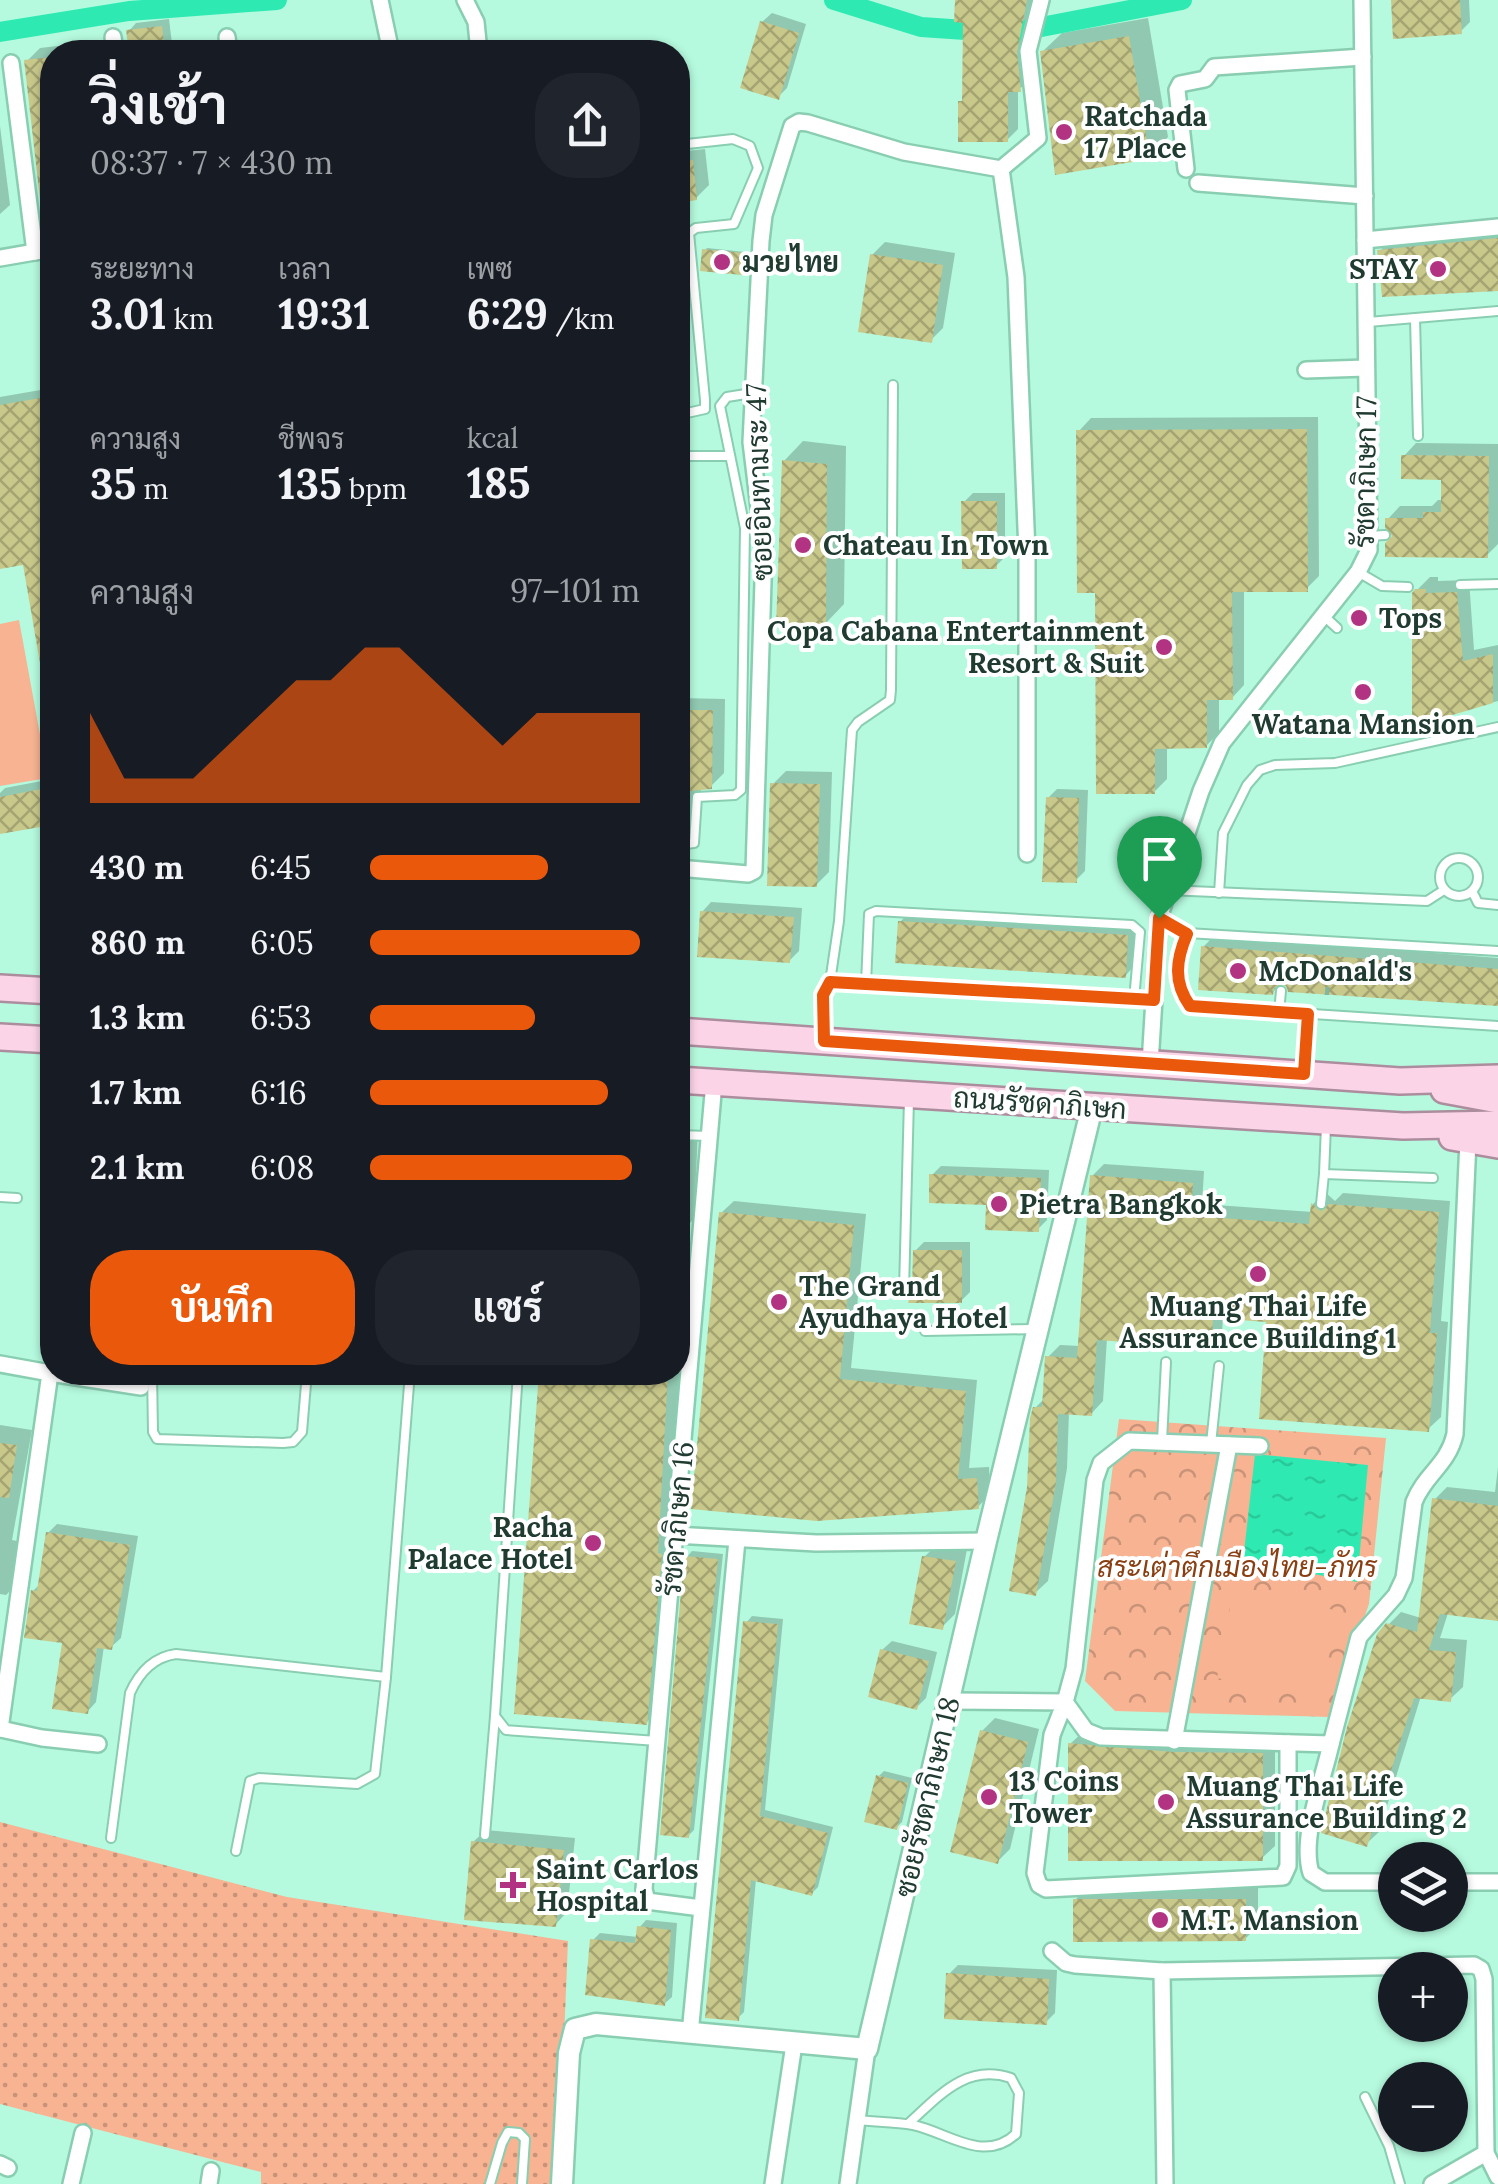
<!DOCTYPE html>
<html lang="th">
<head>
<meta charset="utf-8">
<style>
  :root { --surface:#171b24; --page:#20242c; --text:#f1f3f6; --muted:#9ea1a6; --accent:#ea580c }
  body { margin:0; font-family:Lora,Sarabun,serif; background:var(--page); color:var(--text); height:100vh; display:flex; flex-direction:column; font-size:38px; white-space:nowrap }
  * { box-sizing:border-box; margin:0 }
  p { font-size:32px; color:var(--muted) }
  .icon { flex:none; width:55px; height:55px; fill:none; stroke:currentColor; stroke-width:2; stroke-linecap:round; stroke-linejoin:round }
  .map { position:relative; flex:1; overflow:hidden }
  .side { position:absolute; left:40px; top:40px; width:650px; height:1345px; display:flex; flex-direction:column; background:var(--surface); border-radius:40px; box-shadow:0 2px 8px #0004 }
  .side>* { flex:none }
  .tools { position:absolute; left:1378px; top:1842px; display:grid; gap:20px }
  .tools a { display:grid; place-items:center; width:90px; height:90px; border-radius:50%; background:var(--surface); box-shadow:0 2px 8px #0004; font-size:50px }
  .pin { position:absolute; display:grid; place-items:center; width:85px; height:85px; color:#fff; margin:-102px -42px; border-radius:50% 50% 50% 0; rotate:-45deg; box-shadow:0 0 10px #0007 }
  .pin .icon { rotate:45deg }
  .round { display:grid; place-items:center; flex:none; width:105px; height:105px; border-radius:40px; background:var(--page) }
  .summary { display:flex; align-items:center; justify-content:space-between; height:170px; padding:0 50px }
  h1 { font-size:55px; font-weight:700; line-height:75px }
  .figures { display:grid; grid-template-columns:repeat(3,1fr); gap:15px; height:170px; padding:10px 50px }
  .figures div { display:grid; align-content:center }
  .figures b { font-size:42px; font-weight:700 }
  .figures small { font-size:28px; font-weight:400 }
  .figures p { font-size:28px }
  .chart { height:280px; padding:20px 50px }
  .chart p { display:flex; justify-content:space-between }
  .chart svg { width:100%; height:180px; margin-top:10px; fill:var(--accent); opacity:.7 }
  .action { display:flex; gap:20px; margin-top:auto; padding:20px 50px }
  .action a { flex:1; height:115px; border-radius:40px; background:var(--accent); color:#fff; font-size:40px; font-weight:700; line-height:115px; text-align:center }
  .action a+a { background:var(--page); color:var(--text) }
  ul { padding:0 50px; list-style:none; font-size:32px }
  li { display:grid; grid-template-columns:160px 120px 1fr; align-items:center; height:75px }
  li i { height:25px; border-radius:12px; background:var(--accent) }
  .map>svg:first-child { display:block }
</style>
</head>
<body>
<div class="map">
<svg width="1498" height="2184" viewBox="0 0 1498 2184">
  <defs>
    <pattern id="grass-dots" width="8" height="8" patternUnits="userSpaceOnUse" patternTransform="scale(2.5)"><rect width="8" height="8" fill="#f7b392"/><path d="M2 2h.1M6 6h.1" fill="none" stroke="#c89378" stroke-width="1.8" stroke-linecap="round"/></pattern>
    <pattern id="park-crowns" width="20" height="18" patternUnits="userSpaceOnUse" patternTransform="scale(2.5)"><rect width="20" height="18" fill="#f7b392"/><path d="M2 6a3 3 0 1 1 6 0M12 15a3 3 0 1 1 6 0" fill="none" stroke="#c89378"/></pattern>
    <pattern id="water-ripples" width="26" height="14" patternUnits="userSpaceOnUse" patternTransform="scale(2.5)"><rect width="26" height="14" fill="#2eeab2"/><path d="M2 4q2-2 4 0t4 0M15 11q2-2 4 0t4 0" fill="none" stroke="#29ca9a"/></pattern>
    <pattern id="building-cross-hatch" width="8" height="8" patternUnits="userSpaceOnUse" patternTransform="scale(2.5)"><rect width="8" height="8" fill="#c9c88b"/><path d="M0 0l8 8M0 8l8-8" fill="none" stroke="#a3a472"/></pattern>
  </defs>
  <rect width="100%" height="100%" fill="#b5fade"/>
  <path fill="url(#grass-dots)" d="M0,1822l287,75 281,44 -10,243h-297v-12l-261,-68z"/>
  <path fill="url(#park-crowns)" d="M1119,1419l267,19 -17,166 -39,113 -215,-6 -30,-30z"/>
  <g fill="#f7b392">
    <path d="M19,620l29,158 -48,8v-162z"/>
    <path d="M1233,1591l102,19 -16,87 -102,-19z"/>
  </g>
  <path fill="url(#water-ripples)" d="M1255,1454l113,11 -11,117 -114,-21z"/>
  <g fill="#0003">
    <path d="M958,0h77l-4,80 -13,10v39l-11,11 -47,-38 5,-4v-77z"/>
    <path d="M1393,0h76l1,22 -9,9z"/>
    <path d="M772,13l34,11 -19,64 -9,9 -16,-75z"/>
    <path d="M1148,18l20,119 -20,20 -106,-105 20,-19z"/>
    <path d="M169,19l4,33h-42l-2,-21 7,-8z"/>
    <path d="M102,41l1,11h-51v165l-7,1 -18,-157 13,-13z"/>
    <path d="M0,126l10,79 -10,9z"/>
    <path d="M705,149l4,36 -13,13 -18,2v-48z"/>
    <path d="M1498,226v62l-118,-37 12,-13z"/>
    <path d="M885,242l70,11 -12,75 -12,12 -59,-85z"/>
    <path d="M707,248l38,4 -1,18 -2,2 -37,-22z"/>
    <path d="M52,388v297l-5,1 -22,-124 -25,4v-169z"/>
    <path d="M1318,417l1,159 -13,13h-62v96l-12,13h-13v35l-13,13h-39v33l-13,13 -57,-202 -18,-159 12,-13z"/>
    <path d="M803,441l43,5 -2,158 -19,20 -41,-163z"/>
    <path d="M1416,443l82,1v100l-11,11 -91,-20 -8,-16 12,-13h32l6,-6h6v-23l-40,-21z"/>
    <path d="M973,493h32v64l-9,9 -32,-64z"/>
    <path d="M1430,577h8v4l31,-1 5,70 24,-5v56l-84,22 3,-133z"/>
    <path d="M678,698l47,1 -1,74 -13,13 -10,2 -2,33 -13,13 -8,3z"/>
    <path d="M786,771l46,1 -3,100 -13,13 -43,-101z"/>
    <path d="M52,779v44l-52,9v-39l5,-5z"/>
    <path d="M1057,789l31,1 -3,81 -9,9 -28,-82z"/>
    <path d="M711,902l91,6 -3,43 -9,9 -88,-48z"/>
    <path d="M913,909l227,15 -3,39 -12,13 -225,-54z"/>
    <path d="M1214,936l284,22v45l-215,-21 -11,11 -69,-46z"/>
    <path d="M678,1130l20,1 -4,88 -12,12h-4z"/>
    <path d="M1104,1164l100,7 -2,33 111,8v-8l12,-12 10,9 8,-8 107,8 -9,120 7,1 -7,95 -13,12 -159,-110 -46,-3 -1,17 -12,12 -103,-7 -4,63 -12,13 -22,-2 -2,56 -19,113 -13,12 -5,-106 5,-79 10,-10 3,-41 12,-12 20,1 12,-170z"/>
    <path d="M941,1166l108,4 -2,50 -9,9 -106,-54z"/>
    <path d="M734,1201l132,13 -15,154 126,12 -8,88 20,-1 1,27 -12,13 -161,12 -96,-306z"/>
    <path d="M924,1242h46v50l-9,9 -47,-10 1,-40z"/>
    <path d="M678,1289l6,1 -25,420 -13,13 -105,-351h137z"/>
    <path d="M0,1425l32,5 -20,110 15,3 -5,36 -16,16 -6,-1z"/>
    <path d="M1498,1467v152l-50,-6 -8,25 27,2 -4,47 -13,12 -29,-3 -42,136 -13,12 22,-219 13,-13 20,6 14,-119 12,-12 48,5z"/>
    <path d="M57,1524l81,12 -17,102 -10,9 -7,-1 -8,56 -9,10 -23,-71 -31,-50 8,-8 7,-50z"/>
    <path d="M937,1545l30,4 -12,65 -13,13 -18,-70z"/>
    <path d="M692,1551l31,3 -29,276 -5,5 -2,-278z"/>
    <path d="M752,1616l31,3 -18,191 68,17 -15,60 -6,6 -56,-14 -12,133 -6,6 8,-395z"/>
    <path d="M892,1641l45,11 -11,46 -9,9 -35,-57z"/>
    <path d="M995,1718l44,11 -29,120 -13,13 -15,-131z"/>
    <path d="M1083,1732l192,10v104l-13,12 -192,-114z"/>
    <path d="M884,1771l28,7 -10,44 -6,6 -18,-51z"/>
    <path d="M486,1830l89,8 -8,74 -12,13 -82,-83z"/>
    <path d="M1088,1887h170v39l-13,13 -170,-39z"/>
    <path d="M646,1920l31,3 -5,74 -8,7 -71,-64 7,-7 38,4 1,-9z"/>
    <path d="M958,1965l99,5 -2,43 -9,9 -97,-48z"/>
  </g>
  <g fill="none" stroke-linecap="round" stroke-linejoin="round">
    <g stroke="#2eeab2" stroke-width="20">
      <path d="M834,0l87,27 89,6 172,-33"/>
      <path d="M0,32l129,-21 148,-11"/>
    </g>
  </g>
  <g fill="url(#building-cross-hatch)">
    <path d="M955,0h72l-10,52 4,40h-13v50h-50v-41h4l1,-78 -9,-1z"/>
    <path d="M1391,0h69l2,34 -69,5z"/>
    <path d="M760,21l39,12 -20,67 -39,-12z"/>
    <path d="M162,26l3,26h-36l-3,-22z"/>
    <path d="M1129,36l21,123 -95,16 -15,-124z"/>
    <path d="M52,57v159h-10l-18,-156z"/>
    <path d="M693,160l4,40 -19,3v-41z"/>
    <path d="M1498,238v53l-116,6 -5,-47z"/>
    <path d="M702,249l42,4 -2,22 -42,-4z"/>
    <path d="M870,254l73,11 -11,78 -74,-11z"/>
    <path d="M52,396v290h-8l-21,-121 -23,4v-164z"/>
    <path d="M1307,429l1,163h-76l1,108h-26v48l-52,1v45h-59l-1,-201h-18l-1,-163z"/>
    <path d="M1401,455l88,1 -1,102 -103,-1v-14l7,-7 -7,-8v-10h38v-6h18v-32l-40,-1z"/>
    <path d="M782,460l45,4 -1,162 -50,1z"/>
    <path d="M961,501h36v68h-35z"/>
    <path d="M1415,589h11v4l31,-1 6,69 30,-7v49l-81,24v-134z"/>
    <path d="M678,710h35l-1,79 -34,3z"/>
    <path d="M770,783l50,1 -3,103 -50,-1z"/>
    <path d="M52,787v38l-52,9v-37z"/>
    <path d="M1046,797l33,1 -2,85 -35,-1z"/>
    <path d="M700,911l94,6 -4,46 -93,-6z"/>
    <path d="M898,921l230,14 -2,43 -231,-15z"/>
    <path d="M1201,946l297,23v37l-210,-14 -2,-6 -5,-2 -7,4 -1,7 -75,-5z"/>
    <path d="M929,1174l112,4 -2,54 -54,-2 1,-25 -57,-2z"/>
    <path d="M1090,1175l103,8 -2,33 118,8 2,-21 10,8 8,-7 110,8 -9,121h7l-8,99 -170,-13 7,-97 -53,-4 -2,30 -114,-8 -5,76 -34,-2 -2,68 -20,114 -27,-5 18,-104 3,-69 3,-11h9l3,-51 32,2z"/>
    <path d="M719,1212l135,13 -14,154 126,12 -8,88 19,-1 2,31 -162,12 -126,-12z"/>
    <path d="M913,1250h49v53h-54l4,-13z"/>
    <path d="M539,1372h129l-10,181 4,1 -15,171 -133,-11z"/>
    <path d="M0,1443l17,2 -8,53 -9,-1z"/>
    <path d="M1432,1498l66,8v115l-58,-7 -11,36 27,2 -5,50 -37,-4 -47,149 -46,-14 1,-5 25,-101 30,-93 9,-11 31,9z"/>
    <path d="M46,1532l84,13 -18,105 -15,-2 -9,66 -36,-5 10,-66 -38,-5 7,-48 6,1z"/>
    <path d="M684,1556l34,3 -29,279 -29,-3z"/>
    <path d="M922,1556l34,5 -13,69 -34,-6z"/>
    <path d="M743,1621l35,3 -18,192 68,17 -16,63 -61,-16 -12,141 -34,-3z"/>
    <path d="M880,1649l49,12 -12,49 -49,-13z"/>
    <path d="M980,1730l48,12 -30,122 -48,-12z"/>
    <path d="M1068,1743l105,9 90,1v108h-195z"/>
    <path d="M876,1775l32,8 -11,47 -33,-8z"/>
    <path d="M471,1841l93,9 -8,77 -92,-7z"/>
    <path d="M1073,1899h173v42l-173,1z"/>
    <path d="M637,1926l34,4 -6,76 -80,-11 5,-56 45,4z"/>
    <path d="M946,1973l103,6 -2,46 -103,-6z"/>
  </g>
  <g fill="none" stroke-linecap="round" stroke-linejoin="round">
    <g stroke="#8aceb2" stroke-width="12">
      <g id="service">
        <path d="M678,145l55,-6 17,7 8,22 -24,56 -38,4 -7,5 16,167v9l-27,6"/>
        <path d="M1415,318l3,118"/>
        <path d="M1368,322l130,-11"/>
        <path d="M678,456h52"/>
        <path d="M1368,536l17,-1"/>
        <path d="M1358,572l24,14 26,1"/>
        <path d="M1460,585l38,-1"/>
        <path d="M1324,616l13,12"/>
        <path d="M678,845l16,-2 3,-46 38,-2 6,-5 4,-262 -25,-122 7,-9 25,-4"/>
        <circle cx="1459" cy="877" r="19"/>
        <path d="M1167,890l260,11 17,-11"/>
        <path d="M1472,891l6,12 20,2"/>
        <path d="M1219,893l4,-60 24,-48 13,-15 15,-5 60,-2 163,-36"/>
        <path d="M1159,918l28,15 311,18"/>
        <path d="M1187,933c-11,27 -14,49 2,73l309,20"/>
        <path d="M830,982l9,-61 13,-191 6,-8 32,-22 1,-10 2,-305"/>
        <path d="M1134,1000l6,-68 -8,-7 -256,-14 -7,3 -3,70 268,16h20"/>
        <path d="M1279,1012l2,-21"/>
        <path d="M824,1035l-1,-40 7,-13 36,2"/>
        <path d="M1304,1069l3,-55"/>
        <path d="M1326,1126l-2,48 109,4"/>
        <path d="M678,1135l30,1"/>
        <path d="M0,1197l17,1"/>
        <path d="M1321,1204l3,-30"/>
        <path d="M904,1290l5,-191"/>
        <path d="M925,1331l112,-2"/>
        <path d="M152,1372l1,60 4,7 126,4 10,-1 9,-10 5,-60"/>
        <path d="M518,1372l-23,344 11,14 151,11"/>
        <path d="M1162,1441l4,-79"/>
        <path d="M1211,1444l8,-78"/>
        <path d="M485,1835l10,-119"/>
        <path d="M111,1838l19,-145c9,-20 24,-36 46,-39l210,23 24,-305"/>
        <path d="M236,1851l14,-70 9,-3 98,6 18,-10 11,-97"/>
        <path d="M1365,2097l24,49 11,38"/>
        <path d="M857,2120c18,2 38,2 56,5 34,7 71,39 103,9l3,-41 -8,-15c-45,-15 -72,18 -103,46"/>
        <path d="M490,2184l12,-41 6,-11 11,1 6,6 -3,45"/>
      </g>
    </g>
    <g stroke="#8aceb2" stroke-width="20">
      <g id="minor">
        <path d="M380,0l11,52"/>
        <path d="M465,0l11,22 3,30"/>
        <path d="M113,37l2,15"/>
        <path d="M227,37l2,15"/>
        <path d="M11,63l24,189"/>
        <path d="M1001,169l15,108 11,276v301"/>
        <path d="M1186,169l-9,-79 3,-6 25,-5 9,-12 149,-10"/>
        <path d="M1198,183l167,13"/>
        <path d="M1365,240l133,-13"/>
        <path d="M0,258l52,-9"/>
        <path d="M1306,370l60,-2"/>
        <path d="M678,868l70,6 6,-3 10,-322 -13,-107 10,-201 3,-26 28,-89 7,-4 9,1 96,29 97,17 37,-31 -10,-87 13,-51"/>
        <path d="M1150,1064l9,-146 42,-127 21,-48 136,-171 11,-22 -7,-550"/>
        <path d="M0,1364l50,9 -50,356"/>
        <path d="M50,1373l91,14"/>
        <path d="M1260,1446l-131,-5 -28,22 -6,17 -21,189 -9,33 21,29 15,6 230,7 28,-107 37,-42 8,-17 10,-76c11,-28 34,-37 41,-68l13,-294"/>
        <path d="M675,1535l141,8 170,-2"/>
        <path d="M950,1701l115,1 -13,33 -17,138 4,12 7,4 237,-12 5,-11v-123"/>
        <path d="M1,1729l41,9 56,6"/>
        <path d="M1174,1741l55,-296"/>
        <path d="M1331,1744c-8,36 -31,94 -20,129l14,9h70"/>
        <path d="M1450,1882h48"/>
        <path d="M701,1908l-54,-7 -3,-12 70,-807"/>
        <path d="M1052,1951l14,12 9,2 87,6 312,-6 7,4 3,10 2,174 12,24"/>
        <path d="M1162,1971l3,213"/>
        <path d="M690,2034l47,-494"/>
        <path d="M0,2164l8,4"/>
        <path d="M71,2184l12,-51"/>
        <path d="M209,2184l2,-13"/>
        <path d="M773,2184l21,-140"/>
        <path d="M848,2184l19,-135"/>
        <path d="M1432,2184l54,-31"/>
      </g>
    </g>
    <g stroke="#8aceb2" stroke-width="25">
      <path id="tertiary" d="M562,2184l7,-131 6,-24 21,-5 271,25 119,-508 106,-434"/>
    </g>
    <g stroke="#ac8d9e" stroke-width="30">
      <g id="primary">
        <path d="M0,988l52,3"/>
        <path d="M678,1031l722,50 98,-3"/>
        <path d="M0,1037l52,3"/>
        <path d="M678,1080l725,46 95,-2"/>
        <path d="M1444,1090l54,10"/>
        <path d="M1452,1137l46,8"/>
      </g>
    </g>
    <path stroke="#81b7a1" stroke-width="4" stroke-dasharray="8 8" stroke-linecap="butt" d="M1327,995l1,-22h4"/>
    <use href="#service" stroke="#fff" stroke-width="8"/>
    <use href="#minor" stroke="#fff" stroke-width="15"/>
    <use href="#tertiary" stroke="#fff" stroke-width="20"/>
    <use href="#primary" stroke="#fbd4e8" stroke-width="25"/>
  </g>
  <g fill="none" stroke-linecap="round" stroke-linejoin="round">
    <g stroke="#fff" stroke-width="20">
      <path id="route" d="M1159,918l28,16c-11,26 -14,48 3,72l118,8 -4,60 -480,-33 -1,-46 7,-13 324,18z"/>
    </g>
    <use href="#route" stroke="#ea580c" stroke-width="12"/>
  </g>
  <g fill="#b23381" stroke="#fff" stroke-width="4">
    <circle cx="1064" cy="132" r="10"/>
    <circle cx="722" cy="262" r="10"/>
    <circle cx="1438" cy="269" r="10"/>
    <circle cx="803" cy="545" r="10"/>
    <circle cx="1359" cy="618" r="10"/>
    <circle cx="1164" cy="647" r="10"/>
    <circle cx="1363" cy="692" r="10"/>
    <circle cx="1238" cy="971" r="10"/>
    <circle cx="999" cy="1204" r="10"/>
    <circle cx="1258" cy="1274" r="10"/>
    <circle cx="779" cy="1302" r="10"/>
    <circle cx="593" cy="1543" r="10"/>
    <circle cx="989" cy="1797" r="10"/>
    <circle cx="1166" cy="1802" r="10"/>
    <path d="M508 1870h10v10h10v10h-10v10h-10v-10h-10v-10h10z"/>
    <circle cx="1160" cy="1920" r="10"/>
  </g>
  <g text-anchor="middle" stroke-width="8" stroke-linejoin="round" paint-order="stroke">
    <g font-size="28" font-weight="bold" fill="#203c31" stroke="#fff" text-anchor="start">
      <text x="1084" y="126">Ratchada<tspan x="1084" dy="32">17 Place</tspan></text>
      <text x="742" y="272">มวยไทย</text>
      <text x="1418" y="279" text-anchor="end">STAY</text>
      <text x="823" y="555">Chateau In Town</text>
      <text x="1379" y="628">Tops</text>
      <text x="1144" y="641" text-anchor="end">Copa Cabana Entertainment<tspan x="1144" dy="32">Resort &amp; Suit</tspan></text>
      <text x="1363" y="734" text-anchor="middle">Watana Mansion</text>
      <text x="1258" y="981">McDonald's</text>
      <text x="1019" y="1214">Pietra Bangkok</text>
      <text x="799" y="1296">The Grand<tspan x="799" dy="32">Ayudhaya Hotel</tspan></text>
      <text x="1258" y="1316" text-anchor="middle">Muang Thai Life<tspan x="1258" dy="32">Assurance Building 1</tspan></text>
      <text x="573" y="1537" text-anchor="end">Racha<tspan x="573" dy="32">Palace Hotel</tspan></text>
      <text x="1009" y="1791">13 Coins<tspan x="1009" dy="32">Tower</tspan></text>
      <text x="1186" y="1796">Muang Thai Life<tspan x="1186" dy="32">Assurance Building 2</tspan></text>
      <text x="536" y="1879">Saint Carlos<tspan x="536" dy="32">Hospital</tspan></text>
      <text x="1180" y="1930">M.T. Mansion</text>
    </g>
    <g font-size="28" fill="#203c31" stroke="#fff">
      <text transform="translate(1365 472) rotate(-89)" y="10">รัชดาภิเษก 17</text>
      <text transform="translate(759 482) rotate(-92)" y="10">ซอยอินทามระ 47</text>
      <text transform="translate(1040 1103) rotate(4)" y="10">ถนนรัชดาภิเษก</text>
      <text transform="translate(677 1519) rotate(-85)" y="10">รัชดาภิเษก 16</text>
      <text transform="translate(927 1797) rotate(-77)" y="10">ซอยรัชดาภิเษก 18</text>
    </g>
    <g font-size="28" font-style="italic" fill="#893f12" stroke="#fff">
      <text x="1237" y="1577">สระเต่าตึกเมืองไทย-ภัทร</text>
    </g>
  </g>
</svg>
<div class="tools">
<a><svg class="icon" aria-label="layers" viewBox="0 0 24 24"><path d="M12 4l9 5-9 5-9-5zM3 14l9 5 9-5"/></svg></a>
<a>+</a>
<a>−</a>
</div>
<div class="pin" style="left:1159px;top:918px;background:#1e9e55"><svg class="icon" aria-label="arrive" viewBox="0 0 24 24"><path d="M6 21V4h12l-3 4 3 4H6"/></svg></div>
<section class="side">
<div class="summary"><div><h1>วิ่งเช้า</h1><p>08:37 · 7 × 430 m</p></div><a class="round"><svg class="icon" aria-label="share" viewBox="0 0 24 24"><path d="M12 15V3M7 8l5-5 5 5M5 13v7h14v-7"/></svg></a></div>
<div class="figures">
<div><p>ระยะทาง</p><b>3.01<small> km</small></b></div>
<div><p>เวลา</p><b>19:31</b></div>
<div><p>เพซ</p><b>6:29<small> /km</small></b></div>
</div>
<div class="figures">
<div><p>ความสูง</p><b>35<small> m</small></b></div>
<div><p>ชีพจร</p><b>135<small> bpm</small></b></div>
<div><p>kcal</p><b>185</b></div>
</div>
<div class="chart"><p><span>ความสูง</span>97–101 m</p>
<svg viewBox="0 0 160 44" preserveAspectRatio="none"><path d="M0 44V22L10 38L20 38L30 38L40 30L50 22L60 14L70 14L80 6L90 6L100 14L110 22L120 30L130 22L140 22L150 22L160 22V44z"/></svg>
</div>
<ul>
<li><b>430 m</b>6:45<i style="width:66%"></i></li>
<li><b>860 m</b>6:05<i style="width:100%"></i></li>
<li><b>1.3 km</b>6:53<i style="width:61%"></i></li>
<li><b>1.7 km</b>6:16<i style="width:88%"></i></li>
<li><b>2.1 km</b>6:08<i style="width:97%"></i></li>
</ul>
<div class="action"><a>บันทึก</a><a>แชร์</a></div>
</section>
</div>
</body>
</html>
